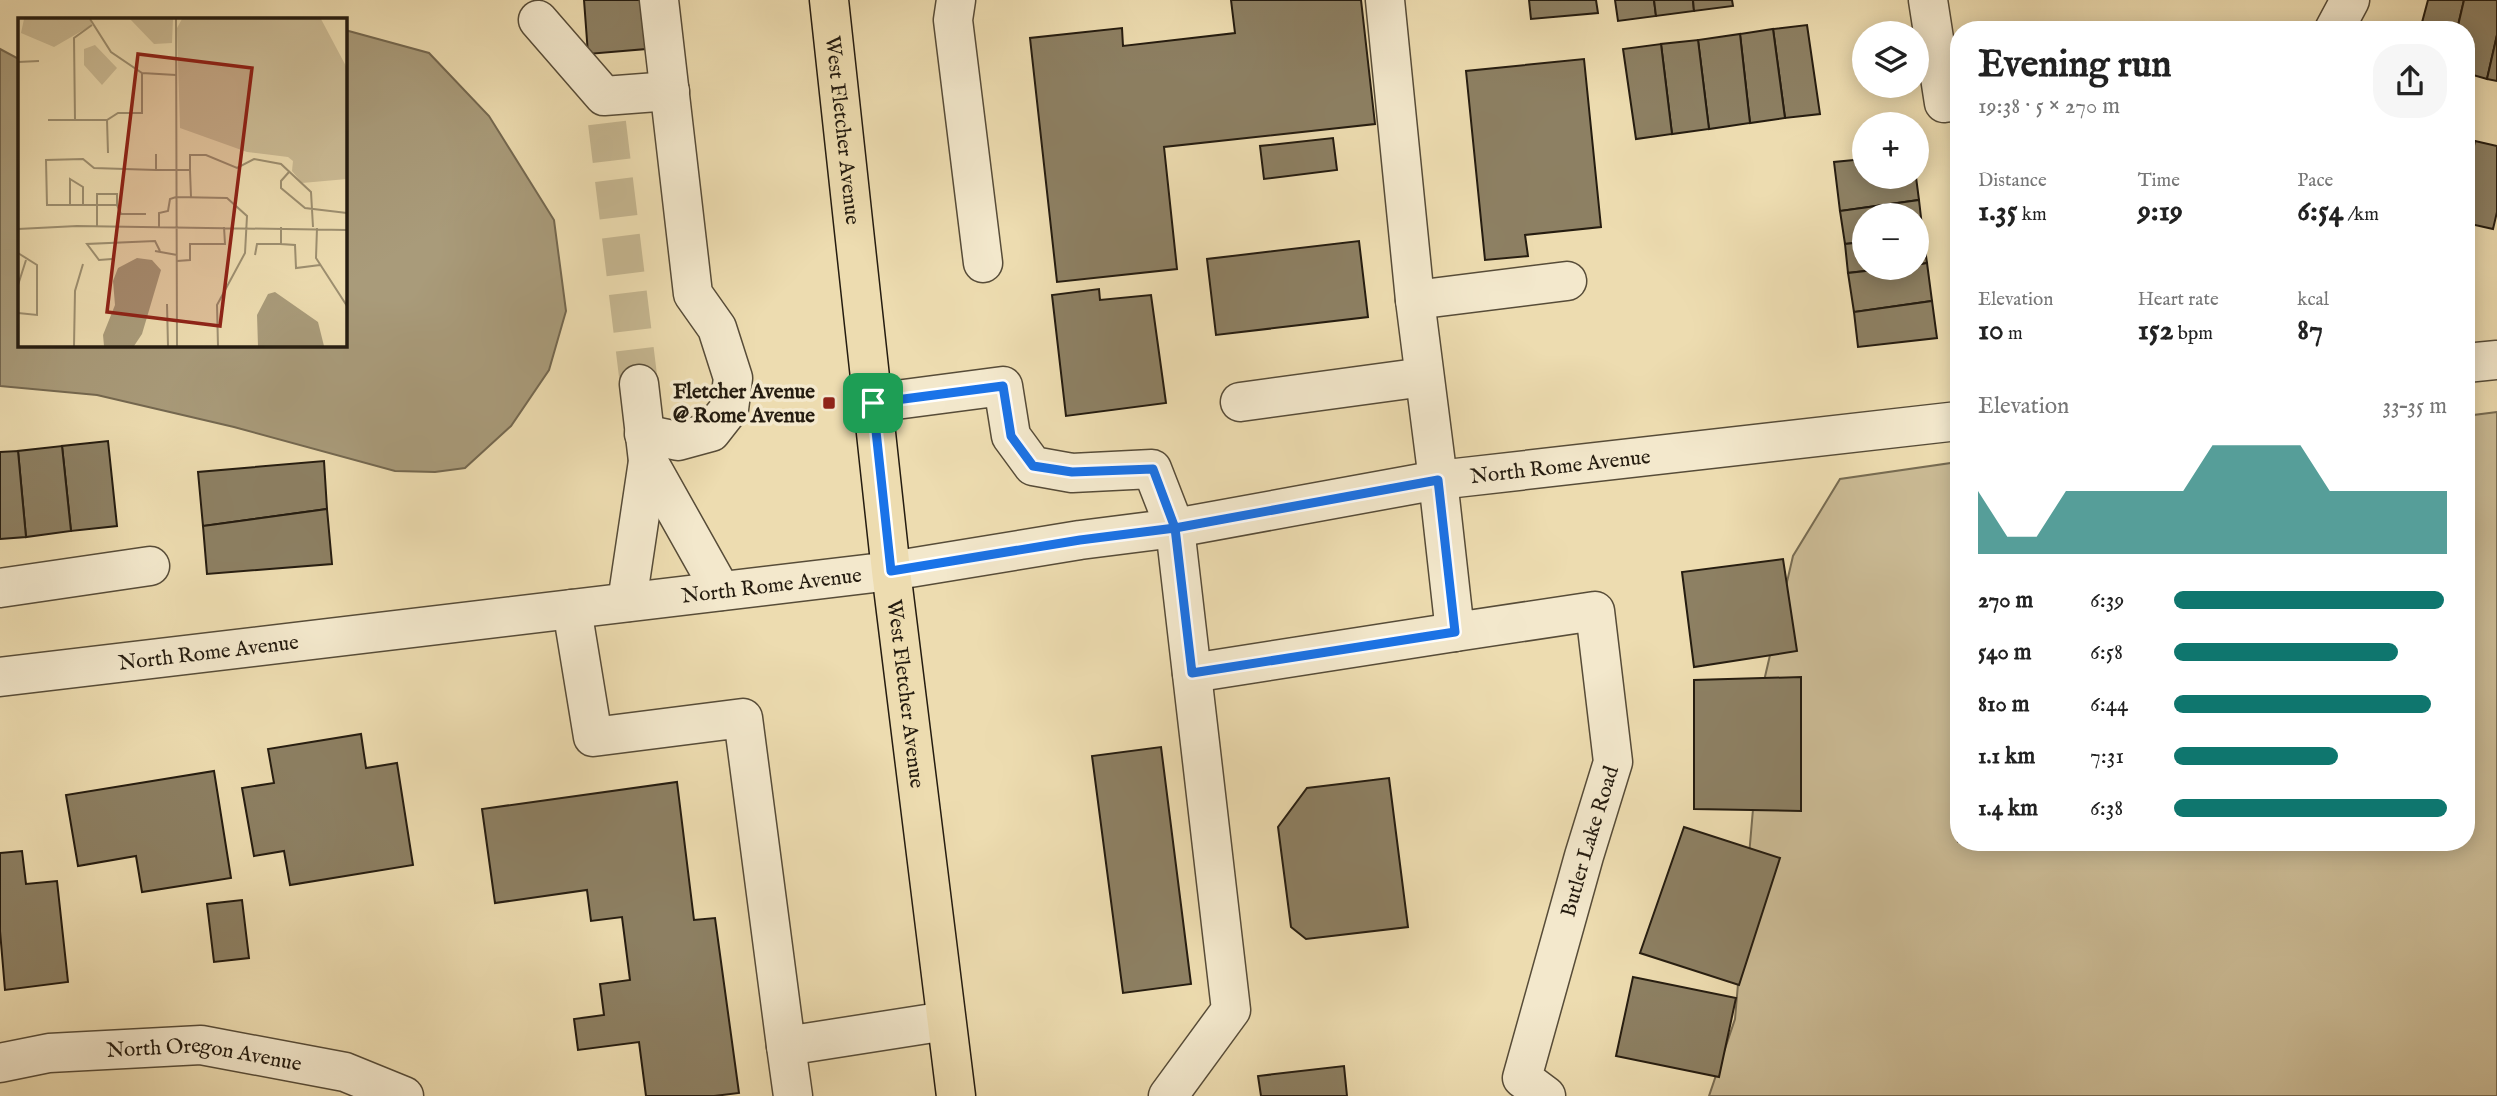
<!DOCTYPE html>
<html lang="en">
<head>
<meta charset="utf-8">
<style>
  :root { --surface:#fff; --page:#f6f6f6; --text:#222; --muted:#767676; --accent:#0f766e }
  body { margin:0; font-family:"IM FELL English",serif; background:var(--page); color:var(--text); height:100vh; display:flex; flex-direction:column; font-size:26px; white-space:nowrap }
  * { box-sizing:border-box; margin:0 }
  p { font-size:23px; color:var(--muted) }
  .icon { flex:none; width:38px; height:38px; fill:none; stroke:currentColor; stroke-width:2; stroke-linecap:round; stroke-linejoin:round }
  .map { position:relative; flex:1; overflow:hidden }
  .details { position:absolute; left:1950px; top:21px; width:525px; height:830px; display:flex; flex-direction:column; background:var(--surface); border-radius:28px; box-shadow:0 4px 18px #0003 }
  .details>* { flex:none }
  .controls { position:absolute; left:1852px; top:21px; display:grid; gap:14px }
  .controls a { display:grid; place-items:center; width:77px; height:77px; border-radius:50%; background:var(--surface); box-shadow:0 4px 18px #0003; font-size:35px }
  .pin { position:absolute; display:grid; place-items:center; width:60px; height:60px; color:#fff; margin:-30px; border-radius:14px; box-shadow:0 4px 10px #0006 }
  .round { display:grid; place-items:center; flex:none; width:74px; height:74px; border-radius:28px; background:var(--page) }
  .overview { display:flex; align-items:center; justify-content:space-between; height:119px; padding:0 28px }
  h1 { font-size:38px; font-weight:800; line-height:52px }
  .metrics { display:grid; grid-template-columns:repeat(3,1fr); gap:10px; height:119px; padding:7px 28px }
  .metrics div { display:grid; align-content:center }
  .metrics b { font-size:30px; font-weight:800 }
  .metrics small { font-size:19px; font-weight:400 }
  .metrics p { font-size:19px }
  .chart { height:196px; padding:14px 28px }
  .chart p { display:flex; justify-content:space-between }
  .chart svg { width:100%; height:126px; margin-top:7px; fill:var(--accent); opacity:.7 }
  ul { padding:0 28px; list-style:none; font-size:23px }
  li { display:grid; grid-template-columns:112px 84px 1fr; align-items:center; height:52px }
  li i { height:18px; border-radius:9px; background:var(--accent) }
  .map>svg:first-child { display:block }
</style>
</head>
<body>
<div class="map">
<svg width="2497" height="1096" viewBox="0 0 2497 1096">
  <rect width="100%" height="100%" fill="#eddcb0"/>
  <filter id="stains"><feTurbulence type="fractalNoise" baseFrequency=".00286" numOctaves="4"/><feColorMatrix values="0 0 0 0 .2 0 0 0 0 .09 0 0 0 0 .02 0 0 0 .5 -.17"/></filter>
  <radialGradient id="worn" r=".72"><stop offset=".6" stop-color="#630" stop-opacity="0"/><stop offset="1" stop-color="#630" stop-opacity=".3"/></radialGradient>
  <path fill="#cbbb95" stroke="#786c52" stroke-width="2" d="M2497,412v684h-788l26,-77 29,-338 29,-125 47,-77 118,-17v380h508v-426z"/>
  <path fill="#a99b7a" stroke="#746850" stroke-width="2" d="M345,30l84,23 60,63 65,104 12,91 -17,59 -38,56 -46,42 -30,4 -40,-1 -161,-44 -137,-32 -97,-9v-337l19,10v286h326z"/>
  <g fill="#8d8063" stroke="#251c10" stroke-width="2">
    <path d="M584,0h57l5,49 -58,5z"/>
    <path d="M1231,0h130l14,124 -211,23 13,122 -120,13 -27,-244 92,-10 1,18 112,-13z"/>
    <path d="M1529,0h67l2,13 -67,6z"/>
    <path d="M1615,0h39l2,16 -38,5z"/>
    <path d="M1654,0h39l1,11 -38,5z"/>
    <path d="M1693,0h39l1,6 -39,5z"/>
    <path d="M2428,0h36l-7,30h-37z"/>
    <path d="M2464,0h33v35l-10,44 -21,-6v-43h-9z"/>
    <path d="M1807,25l13,89 -35,4 -12,-89z"/>
    <path d="M1773,29l12,89 -35,5 -10,-89z"/>
    <path d="M1740,34l10,89 -41,6 -11,-89z"/>
    <path d="M2497,35v46l-10,-2z"/>
    <path d="M1698,40l11,89 -37,5 -11,-90z"/>
    <path d="M1661,44l11,90 -36,5 -13,-90z"/>
    <path d="M1584,59l17,168 -76,8 3,21 -43,4 -19,-189z"/>
    <path d="M1333,138l4,32 -73,9 -4,-33z"/>
    <path d="M2466,139l9,2 -9,42z"/>
    <path d="M2475,141l22,5v66l-4,17 -27,-6v-40z"/>
    <path d="M1864,159v18h52l3,23 -79,11 -6,-49z"/>
    <path d="M1919,200l4,35 -7,1v-21h-52v27l-19,2 -5,-33z"/>
    <path d="M1923,235l4,28 -11,2v-29z"/>
    <path d="M1359,241l9,76 -152,18 -9,-76z"/>
    <path d="M1864,242v26h28l-44,5 -3,-29z"/>
    <path d="M1927,263l5,38 -78,11 -6,-39 44,-5h24v-3z"/>
    <path d="M1099,289l1,11 51,-5 15,108 -100,13 -14,-121z"/>
    <path d="M1932,301l5,37 -79,9 -4,-35z"/>
    <path d="M108,441l9,85 -46,5 -9,-85z"/>
    <path d="M62,446l9,85 -45,6 -8,-86z"/>
    <path d="M18,451l8,86 -26,2v-87z"/>
    <path d="M324,461l3,48 -124,17 -5,-54z"/>
    <path d="M327,509l5,55 -125,10 -4,-48z"/>
    <path d="M1783,559l14,92 -103,16 -12,-95z"/>
    <path d="M1801,677v134l-107,-2v-129z"/>
    <path d="M361,734l5,34 31,-5 16,102 -123,20 -6,-34 -30,5 -12,-68 32,-5 -6,-34z"/>
    <path d="M1161,747l30,237 -68,9 -31,-237z"/>
    <path d="M214,771l17,107 -89,14 -6,-36 -58,10 -12,-71z"/>
    <path d="M1389,778l19,149 -102,12 -15,-12 -13,-100 29,-39z"/>
    <path d="M677,782l17,138 21,-2 24,175 -25,3h-68l-7,-54 -61,8 -4,-31 30,-4 -4,-31 30,-4 -8,-63 -31,4 -4,-31 -92,13 -13,-94z"/>
    <path d="M1684,827l96,31 -41,127 -99,-32z"/>
    <path d="M22,851l4,33 31,-3 11,101 -63,8 -5,-59v-78z"/>
    <path d="M242,900l7,58 -35,4 -7,-58z"/>
    <path d="M1633,977l103,21 -17,79 -103,-21z"/>
    <path d="M1344,1066l3,30h-86l-3,-20z"/>
  </g>
  <g fill="none" stroke-linecap="round" stroke-linejoin="round">
    <path stroke="#c5b690" stroke-width="38" stroke-dasharray="38 19" stroke-linecap="butt" d="M607,123l32,261"/>
    <g stroke="#574c38" stroke-width="41">
      <g id="minor">
        <path d="M956,0l-3,20 30,243"/>
        <path d="M1385,0l30,300"/>
        <path d="M1928,0l16,103 14,-2"/>
        <path d="M538,20l66,76 66,-5"/>
        <path d="M2334,30l16,-30"/>
        <path d="M2466,363l31,-3"/>
        <path d="M1240,402l184,-25"/>
        <path d="M873,403l130,-17 8,50 22,30 39,7 80,-4 23,59 56,482 -63,86"/>
        <path d="M644,434l34,7 33,-9 18,-23 4,-31 -16,-50 -24,-34 -34,-294"/>
        <path d="M648,461l73,130"/>
        <path d="M0,588l150,-22"/>
        <path d="M627,602l21,-141 -9,-77"/>
        <path d="M572,609l21,128 150,-19 43,328 160,-25"/>
        <path d="M1192,673l263,-41"/>
        <path id="s1" d="M0,677l891,-106 189,-31 95,-12 263,-48 520,-59"/>
        <path d="M786,1046l7,50"/>
        <path id="s2" d="M0,1063l49,-10 152,-8 144,27 59,24"/>
        <path id="s3" d="M1546,1096l-24,-18 62,-222 29,-94 -18,-151 -140,21 -17,-152 -23,-180 152,-19"/>
      </g>
    </g>
    <g stroke="#251c10" stroke-width="41">
      <g id="major">
        <path id="s4" d="M829,0l62,571 65,525"/>
      </g>
    </g>
    <use href="#minor" stroke="#f3e8cc" stroke-width="38"/>
    <use href="#major" stroke="#eddcb0" stroke-width="38"/>
  </g>
  <g fill="none" stroke-linecap="round" stroke-linejoin="round">
    <g stroke="#fff" stroke-width="14">
      <path id="route" d="M873,403l130,-17 8,50 22,30 39,6 81,-3 22,59 17,145 263,-41 -17,-152 -263,48 -95,12 -189,31 -18,-168"/>
    </g>
    <use href="#route" stroke="#1a73e8" stroke-width="9"/>
  </g>
  <rect fill="#8f2418" stroke="#f3e8cc" stroke-width="2.5" x="822" y="396" width="14" height="14" rx="3.5"/>
  <g text-anchor="middle" stroke-width="7" stroke-linejoin="round" paint-order="stroke">
    <g font-size="21" fill="#251c10" stroke="#f3e8cc">
      <text dy="7" stroke="none"><textPath href="#s4" startOffset="131">West Fletcher Avenue</textPath></text>
      <text dy="7" stroke="none"><textPath href="#s1" startOffset="1575">North Rome Avenue</textPath></text>
      <text dy="7" stroke="none"><textPath href="#s1" startOffset="777">North Rome Avenue</textPath></text>
      <text dy="7" stroke="none"><textPath href="#s1" startOffset="210">North Rome Avenue</textPath></text>
      <text dy="7" stroke="none"><textPath href="#s4" startOffset="698">West Fletcher Avenue</textPath></text>
      <text dy="7" stroke="none"><textPath href="#s3" startOffset="276">Butler Lake Road</textPath></text>
      <text dy="7" stroke="none"><textPath href="#s2" startOffset="206">North Oregon Avenue</textPath></text>
    </g>
    <g font-size="21" font-weight="bold" fill="#251c10" stroke="#f3e8cc" text-anchor="end">
      <text x="815" y="398">Fletcher Avenue<tspan x="815" dy="24">@ Rome Avenue</tspan></text>
    </g>
  </g>
  <g transform="translate(18 18)">
    <rect width="329" height="329" fill="#eddcb0"/>
    <path d="M6,1h66l2,6 -38,22 -33,-14zM112,1h43l-1,24 -18,1zM164,1h139l26,49v111l-45,4 -10,-12 1,-10 -5,-4 -41,-5 -67,-24 -3,-100zM77,27l22,23 -15,17 -18,-20v-16z" fill="#cbbb95"/>
    <path d="M119,240l15,2 9,10 -19,64 -8,12h-30l-1,-11 12,-30 -2,-24 5,-13zM257,274l43,30 6,24h-66l-1,-31 11,-21z" fill="#a99b7a"/>
    <path fill="none" stroke="#9d8f70" stroke-width="2" d="M72,1l21,33 31,21 34,2M158,1l1,327M0,44l21,-1M30,102h59l11,-7h24v-40M57,102l-1,-82 18,-13M89,102l1,33M138,136v16h34v-15h16l31,13 17,-9 27,5 30,28 2,35M172,152l1,27M271,154l-8,9v7l24,20 42,5M52,187v-26l13,8v18M99,187v-11h-20v11h-50l-1,-45 37,-1 11,9 62,2M79,208v-21h20l4,9h25M141,209v-14l9,-2 2,-12 6,-2 51,1 20,18 -2,37 -28,52 1,41M263,209v17l14,1 1,23 24,-3M299,210l-1,30 31,48M0,211l59,-3 270,4M137,233l22,4M0,235l19,12v50l-19,-2M237,237l2,-11h24M94,241l-13,1 -12,-16 68,-3 5,10M159,243l13,-1v-16h35l-1,-17M0,267l8,-25M149,286l1,42M56,328l1,-55 8,-27"/>
    <path fill="#8f2418" fill-opacity="0.15" stroke="#8f2418" stroke-width="3.5" d="M120,36l114,14 -32,258 -113,-14z"/>
    <rect width="329" height="329" fill="none" stroke="#251c10" stroke-width="3.5"/>
  </g>
  <rect width="100%" height="100%" filter="url(#stains)"/>
  <rect width="100%" height="100%" fill="url(#worn)"/>
</svg>
<div class="controls">
<a><svg class="icon" aria-label="layers" viewBox="0 0 24 24"><path d="M12 4l9 5-9 5-9-5zM3 14l9 5 9-5"/></svg></a>
<a>+</a>
<a>−</a>
</div>
<div class="pin" style="left:873px;top:403px;background:#1e9e55"><svg class="icon" aria-label="arrive" viewBox="0 0 24 24"><path d="M6 21V4h12l-3 4 3 4H6"/></svg></div>
<section class="details">
<div class="overview"><div><h1>Evening run</h1><p>19:38 · 5 × 270 m</p></div><a class="round"><svg class="icon" aria-label="share" viewBox="0 0 24 24"><path d="M12 15V3M7 8l5-5 5 5M5 13v7h14v-7"/></svg></a></div>
<div class="metrics">
<div><p>Distance</p><b>1.35<small> km</small></b></div>
<div><p>Time</p><b>9:19</b></div>
<div><p>Pace</p><b>6:54<small> /km</small></b></div>
</div>
<div class="metrics">
<div><p>Elevation</p><b>10<small> m</small></b></div>
<div><p>Heart rate</p><b>152<small> bpm</small></b></div>
<div><p>kcal</p><b>87</b></div>
</div>
<div class="chart"><p><span>Elevation</span>33–35 m</p>
<svg viewBox="0 0 160 44" preserveAspectRatio="none"><path d="M0 44V22L10 38L20 38L30 22L40 22L50 22L60 22L70 22L80 6L90 6L100 6L110 6L120 22L130 22L140 22L150 22L160 22V44z"/></svg>
</div>
<ul>
<li><b>270 m</b>6:39<i style="width:99%"></i></li>
<li><b>540 m</b>6:58<i style="width:82%"></i></li>
<li><b>810 m</b>6:44<i style="width:94%"></i></li>
<li><b>1.1 km</b>7:31<i style="width:60%"></i></li>
<li><b>1.4 km</b>6:38<i style="width:100%"></i></li>
</ul>
</section>
</div>
</body>
</html>
